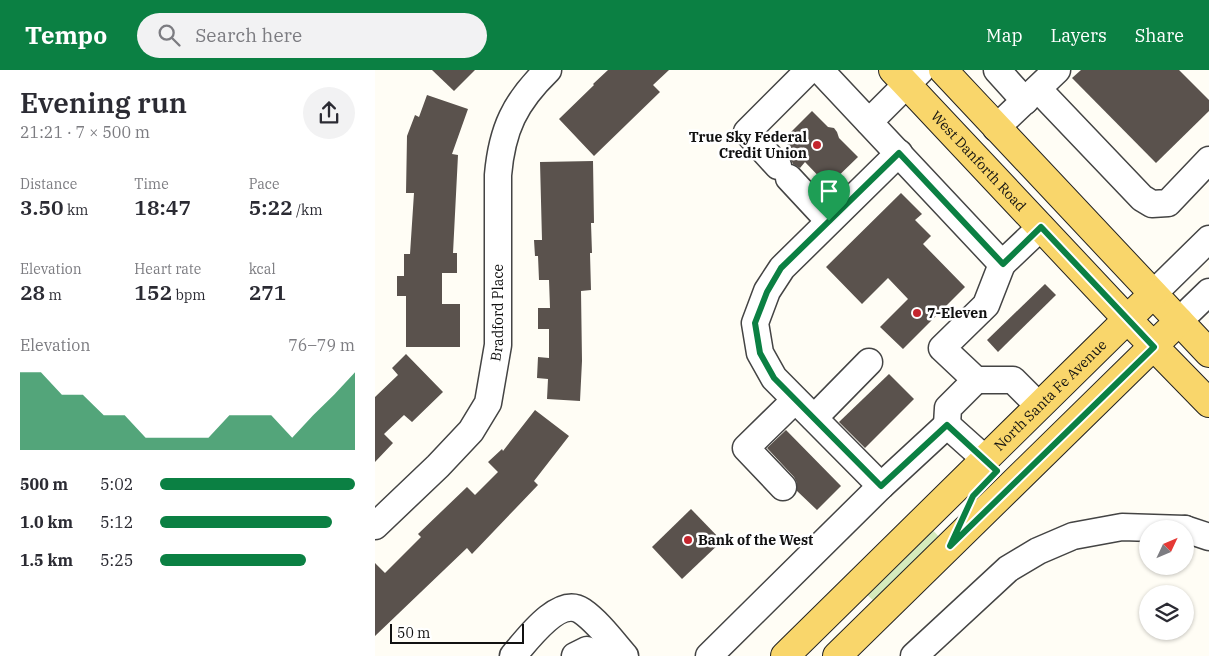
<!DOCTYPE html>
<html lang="en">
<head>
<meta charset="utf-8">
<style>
  :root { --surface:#fff; --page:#f2f2f3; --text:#2b2b33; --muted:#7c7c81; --accent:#0b8043 }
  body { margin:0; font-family:"IBM Plex Serif",serif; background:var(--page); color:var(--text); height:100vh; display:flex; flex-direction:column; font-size:19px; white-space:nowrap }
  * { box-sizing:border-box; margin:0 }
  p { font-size:16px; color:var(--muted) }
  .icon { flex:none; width:28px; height:28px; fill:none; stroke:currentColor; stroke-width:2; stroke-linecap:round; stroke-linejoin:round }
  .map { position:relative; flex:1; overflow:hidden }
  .panel { display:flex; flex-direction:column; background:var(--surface); width:375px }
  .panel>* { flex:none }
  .needle { width:32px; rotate:46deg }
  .tools { position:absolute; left:764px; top:450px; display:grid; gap:10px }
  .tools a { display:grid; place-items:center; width:55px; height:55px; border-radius:50%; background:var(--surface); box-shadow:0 1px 4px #0004; font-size:25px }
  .scale { position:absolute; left:15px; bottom:12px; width:134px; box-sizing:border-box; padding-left:5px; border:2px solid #111; border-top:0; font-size:14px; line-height:18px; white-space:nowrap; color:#111; -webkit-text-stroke:4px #fff; paint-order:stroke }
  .pin { position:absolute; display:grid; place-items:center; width:42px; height:42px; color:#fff; margin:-51px -21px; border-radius:50% 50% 50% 0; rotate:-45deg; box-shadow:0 0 5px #0007 }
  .pin .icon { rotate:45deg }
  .round { display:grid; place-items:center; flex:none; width:52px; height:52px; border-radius:26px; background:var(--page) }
  .head { display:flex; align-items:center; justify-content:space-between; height:85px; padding:0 20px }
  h1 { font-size:28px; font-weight:600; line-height:38px }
  .figures { display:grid; grid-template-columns:repeat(3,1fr); gap:8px; height:85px; padding:5px 20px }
  .figures div { display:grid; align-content:center }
  .figures b { font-size:21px; font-weight:600 }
  .figures small { font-size:14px; font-weight:400 }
  .figures p { font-size:14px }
  .chart { height:140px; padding:10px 20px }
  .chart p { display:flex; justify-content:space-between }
  .chart svg { width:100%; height:90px; margin-top:5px; fill:var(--accent); opacity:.7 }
  ul { padding:0 20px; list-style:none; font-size:16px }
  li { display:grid; grid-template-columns:80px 60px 1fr; align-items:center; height:38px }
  li i { height:12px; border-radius:6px; background:var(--accent) }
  header { display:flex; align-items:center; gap:30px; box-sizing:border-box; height:70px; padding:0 25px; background:var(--accent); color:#fff }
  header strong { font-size:24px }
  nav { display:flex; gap:28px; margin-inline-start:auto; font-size:18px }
  .search { width:350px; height:45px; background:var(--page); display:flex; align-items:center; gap:12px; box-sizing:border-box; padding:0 18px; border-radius:28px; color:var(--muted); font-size:19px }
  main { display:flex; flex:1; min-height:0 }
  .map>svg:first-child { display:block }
</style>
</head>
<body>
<header>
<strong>Tempo</strong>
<div class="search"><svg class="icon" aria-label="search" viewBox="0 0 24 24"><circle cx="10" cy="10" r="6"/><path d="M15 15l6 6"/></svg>Search here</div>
<nav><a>Map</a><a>Layers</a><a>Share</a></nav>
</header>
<main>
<section class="panel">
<div class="head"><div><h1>Evening run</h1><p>21:21 · 7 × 500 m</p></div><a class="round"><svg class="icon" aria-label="share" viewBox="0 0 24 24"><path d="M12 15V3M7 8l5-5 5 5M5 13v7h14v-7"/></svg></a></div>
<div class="figures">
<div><p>Distance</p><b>3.50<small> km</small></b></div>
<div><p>Time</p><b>18:47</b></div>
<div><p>Pace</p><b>5:22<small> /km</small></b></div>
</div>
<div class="figures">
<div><p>Elevation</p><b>28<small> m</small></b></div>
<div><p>Heart rate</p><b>152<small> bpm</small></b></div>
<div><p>kcal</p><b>271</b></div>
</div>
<div class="chart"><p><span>Elevation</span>76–79 m</p>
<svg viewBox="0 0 160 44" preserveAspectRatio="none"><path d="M0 44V6L10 6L20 17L30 17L40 27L50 27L60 38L70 38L80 38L90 38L100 27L110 27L120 27L130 38L140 27L150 17L160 6V44z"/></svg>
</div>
<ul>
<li><b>500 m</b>5:02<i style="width:100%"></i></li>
<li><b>1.0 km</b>5:12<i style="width:88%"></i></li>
<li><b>1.5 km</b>5:25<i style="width:75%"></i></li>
</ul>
</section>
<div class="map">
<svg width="834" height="586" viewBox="0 0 834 586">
  <rect width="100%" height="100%" fill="#fffdf5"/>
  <path fill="#d5ebbd" d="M555,457l11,12 -65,64 -12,-11z"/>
  <g fill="#5a524d">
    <path d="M57,0h43l-21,21z"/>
    <path d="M233,0h61l-16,15 7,7 -66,64 -35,-37 35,-34 -1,-1z"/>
    <path d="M706,0h98l30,30v11l-53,52 -84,-85z"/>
    <path d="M52,25l41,14 -16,45 6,1 -5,98h4v20h-15v31h18v43h-54v-51h-9v-20h7v-22h6l4,-61h-8l1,-57 8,-21 4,2z"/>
    <path d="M437,41l16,16 6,1 3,4 2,6 19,19 -30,29 -23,-24 -5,6 -7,-4 -4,-8 5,-5 -11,-11z"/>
    <path d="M218,91l1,62h-3l1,30h-2l1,37 -10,1 1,70 -2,40 -33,-2 1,-20 -11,-1 1,-21 11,1v-29h-11v-21h12l-1,-28h-10l-1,-24h-3l-1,-16h8l-2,-78z"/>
    <path d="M526,123l21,21 -7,6 16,16 -8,8 42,43 -62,62 -23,-22 28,-28 -20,-21 -26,26 -36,-37z"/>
    <path d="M670,214l11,11 -58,57 -11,-12z"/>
    <path d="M31,284l37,38 -31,30 -8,-7 -20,19 9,9 -18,19v-65l23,-22 -6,-7z"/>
    <path d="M514,304l25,25 -49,49 -26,-26z"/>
    <path d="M160,340l34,26 -35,45 4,4 -66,69 -5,-6 -92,88v-73l10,10 36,-36 -3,-3 49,-47 8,8 23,-23 -10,-10 14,-13 1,2z"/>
    <path d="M411,360l55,56 -24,24 -20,-19v-8l-3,-6 -27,-29z"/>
    <path d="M316,439l31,32 -40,38 -30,-32z"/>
  </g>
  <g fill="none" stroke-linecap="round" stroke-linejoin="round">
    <g stroke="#444" stroke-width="29">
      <g id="minor">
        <path d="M445,0l182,194 39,-37"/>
        <path d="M622,0l28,31"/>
        <path d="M663,19l104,109 10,6 16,-1 41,-43"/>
        <path d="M494,52l52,-52"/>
        <path d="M621,58l61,-58"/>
        <path d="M403,96l-31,-34 62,-62"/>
        <path d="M414,108l40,43"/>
        <path d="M627,194l-16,41 -44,43 34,32h37l26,26"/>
        <path d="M778,224l56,-55"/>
        <path d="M804,251l30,-29"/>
        <path d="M439,348l55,-56"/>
        <path d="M572,355l1,-17 28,-28"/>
        <path d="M506,416l-107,-108 -14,-25 -5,-30 12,-32 15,-23 117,-115"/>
        <path d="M408,417l-37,-39 49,-48"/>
        <path id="s1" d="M0,456l63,-60 33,-35 17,-28 10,-58v-170c4,-46 17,-73 50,-105"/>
        <path d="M810,459l24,8"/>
        <path d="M138,586c13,-15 46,-61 69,-45 16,11 30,30 43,45"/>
        <path d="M200,586l12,-6 12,4 3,2"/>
        <path d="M334,586l172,-170 66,-61 38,34"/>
        <path d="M539,586l94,-87 30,-18 35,-15 49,-9 63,2"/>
      </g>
    </g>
    <g stroke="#222" stroke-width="30">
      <g id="major">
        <path id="s2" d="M518,0l234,249 82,84"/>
        <path d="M568,0l266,283"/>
        <path id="s3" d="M410,586l368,-362"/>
        <path d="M462,586l342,-335"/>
      </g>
    </g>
    <use href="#minor" stroke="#fff" stroke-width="26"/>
    <use href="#major" stroke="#f9d66b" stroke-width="28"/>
  </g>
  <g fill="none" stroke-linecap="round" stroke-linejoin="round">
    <g stroke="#fff" stroke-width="10">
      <path id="route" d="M524,83l104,111 38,-37 113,120 -204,199 23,-50 24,-25 -50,-46 -66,61 -107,-108 -14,-25 -5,-30 12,-31 14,-24z"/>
    </g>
    <use href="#route" stroke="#0b8043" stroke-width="6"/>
  </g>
  <g fill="#c4262e" stroke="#fff" stroke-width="2">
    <circle cx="442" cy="75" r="5"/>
    <circle cx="542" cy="243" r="5"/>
    <circle cx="313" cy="470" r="5"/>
  </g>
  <g text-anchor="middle" stroke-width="5" stroke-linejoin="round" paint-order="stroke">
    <g font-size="14" font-weight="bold" fill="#111" stroke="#fff" text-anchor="start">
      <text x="432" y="72" text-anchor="end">True Sky Federal<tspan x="432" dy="16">Credit Union</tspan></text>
      <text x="552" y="248">7-Eleven</text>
      <text x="323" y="475">Bank of the West</text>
    </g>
    <g font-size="14" fill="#111" stroke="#fff">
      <text dy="5" stroke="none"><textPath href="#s2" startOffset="125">West Danforth Road</textPath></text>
      <text dy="5" stroke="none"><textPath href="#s1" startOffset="259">Bradford Place</textPath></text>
      <text dy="5" stroke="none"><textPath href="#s3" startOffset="372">North Santa Fe Avenue</textPath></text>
    </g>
  </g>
</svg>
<div class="tools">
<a><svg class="needle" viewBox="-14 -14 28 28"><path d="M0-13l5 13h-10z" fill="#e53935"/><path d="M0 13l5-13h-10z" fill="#7c7c81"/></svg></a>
<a><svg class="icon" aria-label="layers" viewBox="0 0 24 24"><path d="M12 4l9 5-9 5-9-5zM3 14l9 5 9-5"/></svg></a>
</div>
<div class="scale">50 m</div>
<div class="pin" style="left:454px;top:151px;background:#1e9e55"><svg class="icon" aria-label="arrive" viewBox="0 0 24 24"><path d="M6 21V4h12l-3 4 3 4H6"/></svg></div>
</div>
</main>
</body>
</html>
